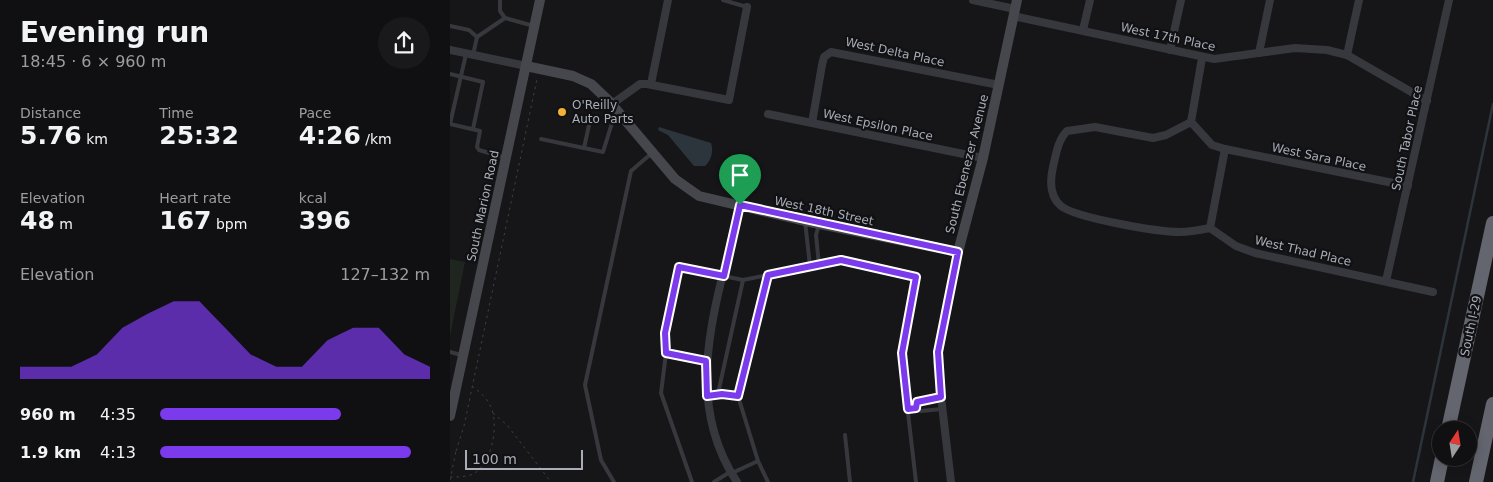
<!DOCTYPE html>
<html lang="en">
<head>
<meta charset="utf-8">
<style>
  :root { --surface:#101012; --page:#19191b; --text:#f1f3f6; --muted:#9c9d9f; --line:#303032; --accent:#7c3aed }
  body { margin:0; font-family:"DejaVu Sans",sans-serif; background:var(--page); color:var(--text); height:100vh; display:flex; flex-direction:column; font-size:19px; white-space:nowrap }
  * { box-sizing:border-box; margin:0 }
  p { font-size:16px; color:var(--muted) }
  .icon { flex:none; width:28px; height:28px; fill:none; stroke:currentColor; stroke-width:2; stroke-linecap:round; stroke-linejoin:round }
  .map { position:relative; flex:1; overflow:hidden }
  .drawer { display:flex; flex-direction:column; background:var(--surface); width:450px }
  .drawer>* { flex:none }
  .needle { width:32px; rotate:12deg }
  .fabs { position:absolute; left:982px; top:421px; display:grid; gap:10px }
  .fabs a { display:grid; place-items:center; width:45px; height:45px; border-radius:50%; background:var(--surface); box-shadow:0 2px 12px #0003,0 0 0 1px var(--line); font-size:25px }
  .scale { position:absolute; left:15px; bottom:12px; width:118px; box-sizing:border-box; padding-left:5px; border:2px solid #a8adb8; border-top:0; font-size:14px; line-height:18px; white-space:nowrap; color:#a8adb8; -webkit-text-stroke:4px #111113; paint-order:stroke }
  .pin { position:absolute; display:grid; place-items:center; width:42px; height:42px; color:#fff; margin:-51px -21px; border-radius:50% 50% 50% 0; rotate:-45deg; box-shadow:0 0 5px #0007 }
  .pin .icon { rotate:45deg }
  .round { display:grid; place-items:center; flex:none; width:52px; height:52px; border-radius:26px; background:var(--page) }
  .summary { display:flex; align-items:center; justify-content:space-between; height:85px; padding:0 20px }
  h1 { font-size:28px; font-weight:700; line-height:38px }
  .stats { display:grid; grid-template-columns:repeat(3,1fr); gap:8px; height:85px; padding:5px 20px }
  .stats div { display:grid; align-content:center }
  .stats b { font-size:25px; font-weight:700 }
  .stats small { font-size:14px; font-weight:400 }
  .stats p { font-size:14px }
  .chart { height:140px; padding:10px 20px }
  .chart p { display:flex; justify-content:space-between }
  .chart svg { width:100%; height:90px; margin-top:5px; fill:var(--accent); opacity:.7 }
  ul { padding:0 20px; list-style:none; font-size:16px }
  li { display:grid; grid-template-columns:80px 60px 1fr; align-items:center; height:38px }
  li i { height:12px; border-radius:6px; background:var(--accent) }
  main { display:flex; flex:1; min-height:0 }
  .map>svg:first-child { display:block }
</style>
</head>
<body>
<main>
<section class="drawer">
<div class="summary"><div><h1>Evening run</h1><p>18:45 · 6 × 960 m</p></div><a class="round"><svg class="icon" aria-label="share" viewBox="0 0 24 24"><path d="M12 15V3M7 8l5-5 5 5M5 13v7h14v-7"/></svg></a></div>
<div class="stats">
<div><p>Distance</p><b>5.76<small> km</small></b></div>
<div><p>Time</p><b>25:32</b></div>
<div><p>Pace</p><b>4:26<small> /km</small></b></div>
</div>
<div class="stats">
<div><p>Elevation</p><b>48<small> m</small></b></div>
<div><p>Heart rate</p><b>167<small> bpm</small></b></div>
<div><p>kcal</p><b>396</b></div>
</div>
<div class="chart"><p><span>Elevation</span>127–132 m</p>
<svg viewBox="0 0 160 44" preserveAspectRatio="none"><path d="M0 44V38L10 38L20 38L30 32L40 19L50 12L60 6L70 6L80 19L90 32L100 38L110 38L120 25L130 19L140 19L150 32L160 38V44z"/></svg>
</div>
<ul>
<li><b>960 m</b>4:35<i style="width:67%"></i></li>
<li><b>1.9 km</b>4:13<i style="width:93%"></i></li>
</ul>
</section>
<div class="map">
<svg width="1043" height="482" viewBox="0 0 1043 482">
  <rect width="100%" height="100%" fill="#161618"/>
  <path fill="#1e261f" d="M0,259l15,3 -15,74z"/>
  <path fill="#2c353c" d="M209,127l52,16c3,8 0,18 -6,23h-11l-26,-31 -10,-5z"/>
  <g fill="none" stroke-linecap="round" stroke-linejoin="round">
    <path stroke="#2c353c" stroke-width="2.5" d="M963,482l80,-378"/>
    <g stroke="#3d3f44" stroke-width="1" stroke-dasharray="2.5 4" stroke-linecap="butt">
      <path d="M43,413l14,12 44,57"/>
      <path d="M6,451l8,-25 73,-347"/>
      <path d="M0,477c8,0 16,0 23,-3 19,-10 26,-48 18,-67 -4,-9 -11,-15 -18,-20"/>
    </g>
    <g stroke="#37383d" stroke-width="4">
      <path d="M50,0v11l5,7 29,8"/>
      <path d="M273,0l24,7"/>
      <path d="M0,26l19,4 8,7"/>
      <path d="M16,54l-16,70 30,7 -3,16 2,3 27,8"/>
      <path d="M23,55l4,-18 28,-19"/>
      <path d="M0,74l33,8 -10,47"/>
      <path d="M91,139l62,13 9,-29 7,-6"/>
      <path d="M134,148l7,-32"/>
      <path d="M355,221l5,45"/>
      <path d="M369,265l-3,-30 3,-10"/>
      <path d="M293,280l-24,109 3,5 16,2 31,-121"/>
      <path d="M0,352l11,3"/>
      <path d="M216,353l-5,40 31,89"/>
      <path d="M256,361l-40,-8 -1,-20 14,-66 64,13 98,-20 71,15 4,6 -14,72 6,56"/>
      <path d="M257,396l15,-2"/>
      <path d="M288,396l20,65"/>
      <path d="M491,397l-24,5 -1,6 5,3 21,-2"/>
      <path d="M395,435l5,47"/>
      <path d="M282,473l26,-12 10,21"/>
      <path d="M164,482l-13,-22 -16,-75 46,-214 21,-18"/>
      <path d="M264,482l16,-10"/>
      <path d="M466,482l-8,-69v-4l8,-1"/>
    </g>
    <g stroke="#37383d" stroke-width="8">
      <path d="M523,0l42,9"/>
      <path d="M563,16l201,43 81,-11 32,2 20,5 80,46"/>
      <path d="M633,30l7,-30"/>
      <path d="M0,50l76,16"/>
      <path d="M720,50l11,-50"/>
      <path d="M809,53l11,-53"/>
      <path d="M897,55l12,-55"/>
      <path d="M752,58l-11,64 21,23 13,4 -15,79"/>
      <path d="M201,84l17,-84"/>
      <path d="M162,104l28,-20h7l82,16 18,-93"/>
      <path d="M318,114l215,44"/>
      <path d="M741,122l-25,13 -13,3 -58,-11 -28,4c-9,9 -11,23 -14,36 -3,13 -4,29 8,39 15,12 97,26 119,26 10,0 20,-2 30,-4l26,18 19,7 178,39"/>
      <path d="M362,123l10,-58 2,-8 7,-5 168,33"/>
      <path d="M775,149l183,37"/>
      <path d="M936,281l63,-281"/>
      <path d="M287,482c-58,-87 -18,-184 3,-277"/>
      <path d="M501,482l-14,-119 21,-111"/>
    </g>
    <g stroke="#45474d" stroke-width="10">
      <path d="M76,66l47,10 18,8 18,17 66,78 24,17 106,25 153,31 25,-94 34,-158"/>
      <path d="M0,416l90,-416"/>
    </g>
    <g stroke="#63666e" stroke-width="14">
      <path d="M998,430l45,-207"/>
      <path d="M987,482l5,-24"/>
      <path d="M1026,482l17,-78"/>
    </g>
    <path stroke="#3d3f44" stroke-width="1" stroke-dasharray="2.5 4" stroke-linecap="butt" d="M0,480l6,-29"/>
  </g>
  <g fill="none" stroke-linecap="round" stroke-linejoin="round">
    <g stroke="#fff" stroke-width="10">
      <path id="route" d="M290,205l218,47 -20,100 3,45 -24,5 -1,6 -8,1 -6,-56 14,-76 -75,-17 -73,15 -30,121 -16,-2 -15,2 -1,-35 -40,-8 -1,-20 14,-66 45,9z"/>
    </g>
    <use href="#route" stroke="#7c3aed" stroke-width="6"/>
  </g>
  <circle fill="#f2b134" stroke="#111113" stroke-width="2" cx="112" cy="112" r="5"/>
  <g text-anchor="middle" stroke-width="4.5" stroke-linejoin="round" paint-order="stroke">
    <g font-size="12" fill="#a8adb8" stroke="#111113">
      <text transform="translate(718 37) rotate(12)" y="4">West 17th Place</text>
      <text transform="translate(445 52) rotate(12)" y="4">West Delta Place</text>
      <text transform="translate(428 125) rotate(12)" y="4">West Epsilon Place</text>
      <text transform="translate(957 138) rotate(-78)" y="4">South Tabor Place</text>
      <text transform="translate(869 157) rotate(12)" y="4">West Sara Place</text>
      <text transform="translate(517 164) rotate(-76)" y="4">South Ebenezer Avenue</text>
      <text transform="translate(33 206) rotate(-78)" y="4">South Marion Road</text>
      <text transform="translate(374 211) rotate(12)" y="4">West 18th Street</text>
      <text transform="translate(853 251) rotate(13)" y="4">West Thad Place</text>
      <text transform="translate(1021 326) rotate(-78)" y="4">South I-29</text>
    </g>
    <g font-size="12" fill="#a8adb8" stroke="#111113" text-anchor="start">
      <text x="122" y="109">O'Reilly<tspan x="122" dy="14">Auto Parts</tspan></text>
    </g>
  </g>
</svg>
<div class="fabs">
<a><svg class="needle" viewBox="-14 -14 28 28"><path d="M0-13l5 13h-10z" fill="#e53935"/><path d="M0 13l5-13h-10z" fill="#9c9d9f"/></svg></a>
</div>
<div class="scale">100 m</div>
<div class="pin" style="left:290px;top:205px;background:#1e9e55"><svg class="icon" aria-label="arrive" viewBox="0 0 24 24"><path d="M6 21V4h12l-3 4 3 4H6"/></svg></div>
</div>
</main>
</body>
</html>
